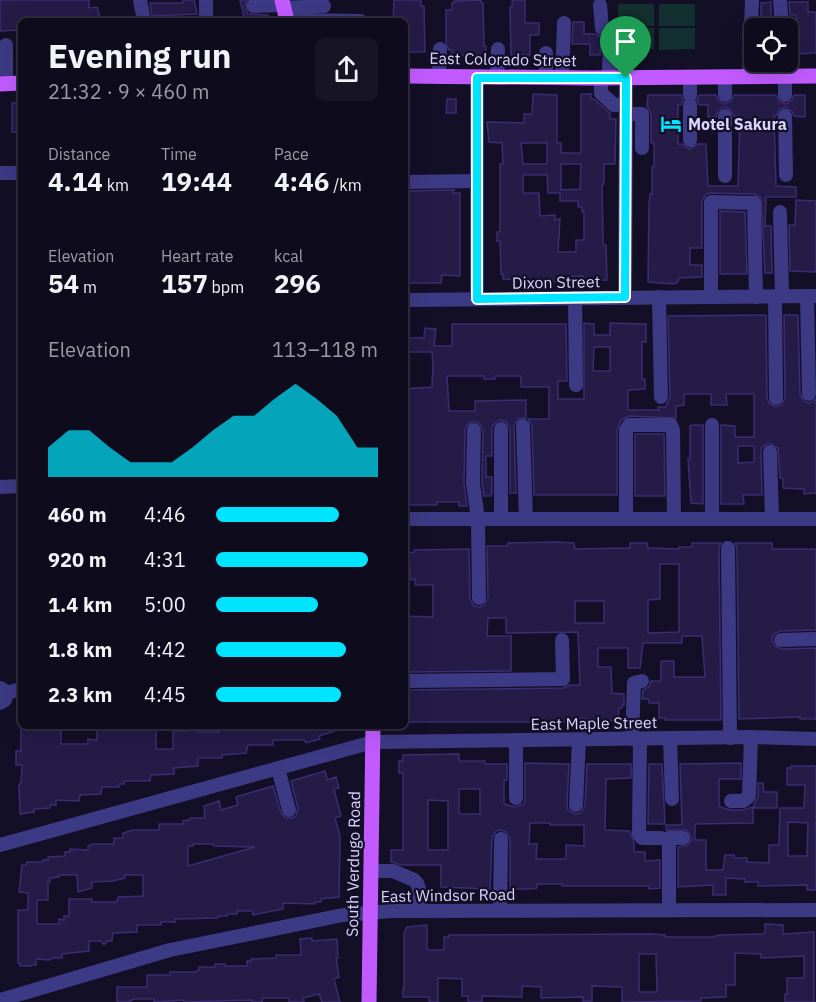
<!DOCTYPE html>
<html lang="en">
<head>
<meta charset="utf-8">
<style>
  :root { --surface:#0e0b1c; --page:#171425; --text:#f1f3f6; --muted:#9b9ba3; --line:#2e2b3b; --accent:#00e5ff }
  body { margin:0; font-family:"IBM Plex Sans",sans-serif; background:var(--page); color:var(--text); height:100vh; display:flex; flex-direction:column; font-size:22px; white-space:nowrap }
  * { box-sizing:border-box; margin:0 }
  p { font-size:20px; color:var(--muted) }
  .icon { flex:none; width:33px; height:33px; fill:none; stroke:currentColor; stroke-width:2; stroke-linecap:round; stroke-linejoin:round }
  .map { position:relative; flex:1; overflow:hidden }
  .sheet { position:absolute; left:18px; top:18px; width:390px; height:711px; display:flex; flex-direction:column; background:var(--surface); border-radius:9px; box-shadow:0 6px 24px #0002,0 0 0 2px var(--line) }
  .sheet>* { flex:none }
  .fabs { position:absolute; left:744px; top:18px; display:grid; gap:12px }
  .fabs a { display:grid; place-items:center; width:54px; height:54px; border-radius:9px; background:var(--surface); box-shadow:0 6px 24px #0002,0 0 0 2px var(--line); font-size:30px }
  .pin { position:absolute; display:grid; place-items:center; width:51px; height:51px; color:#fff; margin:-62px -26px; border-radius:50% 50% 50% 0; rotate:-45deg; box-shadow:0 0 6px #0007 }
  .pin .icon { rotate:45deg }
  .round { display:grid; place-items:center; flex:none; width:63px; height:63px; border-radius:9px; background:var(--page) }
  .head { display:flex; align-items:center; justify-content:space-between; height:102px; padding:0 30px }
  h1 { font-size:33px; font-weight:700; line-height:45px }
  .figures { display:grid; grid-template-columns:repeat(3,1fr); gap:9px; height:102px; padding:6px 30px }
  .figures div { display:grid; align-content:center }
  .figures b { font-size:26px; font-weight:700 }
  .figures small { font-size:16px; font-weight:400 }
  .figures p { font-size:16px }
  .chart { height:168px; padding:12px 30px }
  .chart p { display:flex; justify-content:space-between }
  .chart svg { width:100%; height:108px; margin-top:6px; fill:var(--accent); opacity:.7 }
  ul { padding:0 30px; list-style:none; font-size:20px }
  li { display:grid; grid-template-columns:96px 72px 1fr; align-items:center; height:45px }
  li i { height:15px; border-radius:8px; background:var(--accent) }
  .map>svg:first-child { display:block }
</style>
</head>
<body>
<div class="map">
<svg width="816" height="1002" viewBox="0 0 816 1002">
  <rect width="100%" height="100%" fill="#130f26"/>
  <g fill="#12302f">
    <rect x="618" y="4" width="36" height="22"/>
    <rect x="659" y="4" width="36" height="22"/>
    <path d="M618,28h36v21l-36,1z"/>
    <path d="M659,28h36v21l-36,1z"/>
  </g>
  <g fill="#241b47" stroke="#3b2d73" stroke-width="1.5" fill-rule="evenodd">
    <path d="M0,0h89v8l8,-1 4,14h-80v9l-21,1z"/>
    <path d="M183,0h11l3,14 -45,2 -2,-13h33z"/>
    <path d="M240,0h7l-3,7 4,7 20,1 2,6h-25z"/>
    <path d="M394,0h27v6h3l1,46h-20v-31h-12z"/>
    <path d="M481,0v3h2l1,43h2v11l-34,-2v-5h-3l-3,-7v-33h6v-7h2v-2z"/>
    <path d="M512,0h13v23h14v12h-9v20h-19l-1,-48h2z"/>
    <path d="M771,2v26h-10v-25z"/>
    <path d="M789,2h19v10h8v41l-25,1v-15h5v-24h-6z"/>
    <path d="M573,22h11v12h11l6,3 -1,18h-10v-11h-18z"/>
    <path d="M533,94l24,1v48h4v10h20v-59h10v5h3l16,14v6h6l-1,45h-11v20h-2l1,56v5h3l1,35h-24v-4l-17,1 -1,3 -5,2 -17,-1v4h-16v-5l-24,-1v-5h-2l-1,-33h-3v-9h3v-68h3l-1,-21 -13,-1 -2,-20 37,1v-9h8zM521,143h26v21h-24zM561,164h20l-1,25 -19,1zM523,175h24l1,18h12v8h18v6h4v5h2v28h-8v12h-18l2,-33 -5,1v-5l-15,1 -1,-23h-16z"/>
    <path d="M648,95h33l2,5 -2,5h-3v39h4l7,5 9,-5h8l2,42h30l2,-70h-6l-4,-7 -6,-2 -6,4 -2,6h-8v-12h-9l-2,-5 2,-5h17l2,5 6,4 6,-2 4,-7h42l4,7 6,2 6,-4 2,-5h11v22l-11,-1 -2,-5 -7,-4 -5,2 -4,7h-2l2,70 20,1v10h-30l-1,29h6l1,47h-7l-4,-75 -7,-4 -43,-1 -5,1 -4,7v47h-12v17h12v12l-23,1 -1,4 -4,2 -26,-2 1,-76 1,-12h2v-27h2v-24h-3v-29l-4,-8z"/>
    <path d="M447,99h9v14h-10z"/>
    <rect x="12" y="103" width="9" height="29"/>
    <path d="M454,190l-1,3h7v83l-18,-1 -1,8h-36v-92z"/>
    <path d="M796,200l20,1v71l-26,-1 -1,-46h6z"/>
    <path d="M720,211l25,1 2,62h-27z"/>
    <path d="M766,315l1,83 2,5 7,4 5,-2 4,-7 -1,-83h14l2,80 5,7 5,1 6,-4v94l-12,1v-5l-21,-1v-10h-3l-2,-30 -9,-5 -7,4 -1,5 1,43h-19l1,9h-23v-79l14,1v11h19v-43h-28l1,11h-16v-11h-27v11l-8,1v12l-47,-2 -8,4 -4,10v65h-83l-2,-69 -4,-7h21v-32h-28v-11h-26v3h-11v-3h-37l2,35h26v-10l51,-1v18l-8,1 -4,7 2,67h-6v-65l-4,-6 -6,-2 -6,4 -2,4v28h-6v21h6v16l-1,3h-7l-2,-14 1,-52 -4,-7 -5,-2 -7,4 -2,5 -1,53 3,23h-8v-4h-22v3h-32v-116l27,-2 1,-22 -1,-13h-27v-14h19l1,-10 11,1 -2,17h18v-22h114l1,57h-9v18h26v-76l10,1v11h16v-12l36,1v18h-4v37h3v10l-17,1v20h31l-1,-3h8l4,-10 -2,-81zM594,347h16v24h-17zM738,446h16v16l-16,1z"/>
    <path d="M693,425h10v79l-12,-1 -3,-44h2v-33z"/>
    <path d="M635,434h29l1,62h-30z"/>
    <path d="M558,542l16,1 1,6 55,-1v-5h17l1,5 31,1v-2h13v-4h29l-2,5 2,172h-56v-2h-6v-15h-10v-4h-7l1,-9 6,-3 2,-6h10v-20h13v16h31l-3,-41h-20v7h-39l-3,25h-12v-20h-30v19h13l1,26 12,1v11h-2v3h-3l-1,13 -42,-3 -2,4h-169v-32l158,-2 7,-3h10l-2,-53 -72,1v-15h-18l-1,18h24v35l-106,1v-56l28,1v-32h-18v-6l-5,1v-15h-5v-13l9,1v-3l55,-1 1,50 4,7 6,1 4,-2 4,-7 -1,-52h20l1,-3zM660,564h19v68l-31,1v-33l12,-1zM575,601h29v22h-29z"/>
    <path d="M735,543h37v6h44v81l-36,1 -7,4 -1,5 2,5 7,4 35,-1v71h-16v-2l-61,2 -2,-171z"/>
    <path d="M21,726h40v18h27v-5l9,1v-14h14v4h24v-4h21v23h17v-18h15v-2h10v3h21l-2,-6h127v2l-25,8 1,3 -14,4 -2,-3h-31v5h-25l-2,8 -24,2v3h-24v8l-24,2v6l-23,1 -1,6h-26v3h-5v3h-17l-1,7 -21,1 -1,6 -23,-1v5h-6v3l-16,1v3l-14,2 -1,-30h2l1,-19h-6v-14h5z"/>
    <path d="M459,754v7h26v3h22v16h-3v24l11,3 9,-3 1,-5v-36l44,1 -2,41 1,5 7,4 6,-1 4,-7 2,-42h44v14l-25,1 -1,51 25,1 4,12v9h11v9l15,-1v28l-11,1v-3h-87v-2h-25v4l-4,1h-23v-50l-4,-7 -4,-2 -6,1 -4,7 -2,51 -49,-2v-22h-39l-11,-3v-12h12v-77h-4v-12h4v-6zM459,789h21v25h-21zM428,800l20,1v49h-20zM530,823h20v2h34v21l-18,-1v14h-30l1,-15h-8z"/>
    <path d="M741,763v16h-22v24l1,4 11,3h12l10,-3v16l-58,1v16h11v30h17l2,-15h9v3h13v4l22,1v-18h10l1,-37h24l1,-23h-18v-17h4v-2h25v124h-9v-5l-49,1v-4h-13v-3l-19,-1v17h-13v-10l-35,2v-40l10,-2 4,-6 -5,-9h-21v-5h16l-2,-61zM788,822l20,1 -1,33h-19z"/>
    <path d="M649,764h13l3,60h-17z"/>
    <path d="M325,771l2,9 9,-3 3,11 -5,1 7,27 -6,2 5,18 -1,61 -18,2v3h-6v2l-32,-1v6l-30,6 -1,-4h-15v3h-10v2h-9v2l-43,1v3h-14v3h-24v7l-24,1 -1,8h-5l-3,4 -3,-4h-12v10l-27,3v4h-9l-4,2 -13,-1v6h-5v1h-11v-3h-2v-53h10v-17l-9,-1 3,-27h4l1,-3h16v-2h5v-3l17,-1v-4h5v-3l18,1v-4l5,-2h21v-6h9v-5l10,-3h26v-6h24v-3l7,-1v-2h15l-1,-12 15,-5 2,9 17,-5 -2,-8 37,-11 8,27 5,5h6l4,-2 2,-8 -7,-27zM193,844h20l1,2 41,1 -67,19v-20h5zM59,875h18l1,17 14,-4v-6l21,-1 12,-3v-3h18v21l-25,1 -1,5h-25v-3h-23v17h-5v4l-5,-1v5h-22v-24h11v-18h2v-4l9,-1z"/>
    <path d="M758,783h5l1,9h13v16h-23v-4l4,-7z"/>
    <path d="M765,924l18,1v9l31,-2v70h-29v-8h2v-16h17v-22l-43,2v-4l-26,-1v32h-9v12l-25,1v3l-79,1v-15l-30,-1v15h-9v-4l-42,1v-11l-19,-1v11l-40,-1v6h-14v-6h-6v-17l-24,-1v24h-9v-5h-26v-8h1v-56l3,-6 20,-2v25h17v-13h5v-2l203,-1 13,1v2h47l8,-2 45,-1zM639,954h17l1,38h-18z"/>
    <path d="M312,938v3l25,-2 1,19h-2l3,19 -5,2 6,23h-18l-3,-8 -16,4 1,4h-15v-4h-26l-1,4h-10v-2l-68,2v-2l-30,2v-3h-20l-6,3h-11v-15h30v-12h23v-3h25l4,-2v-3h16v-3h10v2h22v-5h4v-2l25,-1v-3h25l-1,-16z"/>
  </g>
  <g fill="none" stroke-linecap="round" stroke-linejoin="round">
    <g stroke="#3d3a85" stroke-width="14">
      <path d="M140,0l4,21"/>
      <path d="M206,0v21"/>
      <path d="M780,0l2,28"/>
      <path d="M600,5l2,23 8,1 -1,49"/>
      <path d="M253,6l30,-1"/>
      <path d="M284,8l40,-2"/>
      <path d="M287,20l73,1"/>
      <path d="M6,45v39"/>
      <path d="M546,53v25"/>
      <path d="M439,77l1,-28"/>
      <path d="M725,77v18"/>
      <path d="M749,77l3,-77"/>
      <path d="M477,78v221"/>
      <path d="M497,78l1,-29"/>
      <path d="M562,78l2,-55"/>
      <path d="M601,78v15l13,12 12,-1"/>
      <path d="M690,78v17"/>
      <path d="M785,95v-18"/>
      <path d="M690,105v35"/>
      <path d="M626,114h16v34"/>
      <path d="M785,116l1,59"/>
      <path d="M0,173h21"/>
      <path d="M725,176v-60"/>
      <path d="M405,182l72,-1"/>
      <path d="M780,212l2,84"/>
      <path d="M807,296l2,98"/>
      <path d="M625,297l1,-219"/>
      <path d="M659,297l2,100"/>
      <path d="M711,297v-95l43,1 2,94"/>
      <path d="M775,297l1,101"/>
      <path d="M575,298l1,87"/>
      <path d="M405,300l411,-4"/>
      <path d="M523,426l3,93"/>
      <path d="M501,429v90"/>
      <path d="M474,430l-1,53 5,36 1,79"/>
      <path d="M770,452l2,67"/>
      <path d="M0,487l21,-1"/>
      <path d="M405,519h411"/>
      <path d="M626,519v-89l3,-5h42l2,5 1,89"/>
      <path d="M712,519v-94"/>
      <path d="M728,548l2,190"/>
      <path d="M781,640l35,-1"/>
      <path d="M405,681l158,-2 -1,-39"/>
      <path d="M0,688c5,2 7,6 5,12l-5,3"/>
      <path d="M6,693l15,-4"/>
      <path d="M670,738l2,61"/>
      <path d="M632,739l2,-56 8,-2"/>
      <path d="M640,739l-1,95 3,4h19"/>
      <path d="M516,740v58"/>
      <path d="M278,768l11,42"/>
      <path d="M731,801h12l6,-5 2,-59"/>
      <path d="M576,805l3,-65"/>
      <path d="M0,845l373,-103 378,-5 65,2"/>
      <path d="M371,871h22l21,9 3,3 2,6 1,22"/>
      <path d="M500,910l1,-71"/>
      <path d="M669,910v-72h14"/>
      <path d="M0,1000l170,-50 173,-35 49,-4 424,-1"/>
    </g>
    <g stroke="#c25bff" stroke-width="15">
      <path d="M282,0l5,21"/>
      <path d="M405,76l185,2 226,-2"/>
      <path d="M0,84l21,-1"/>
      <path d="M369,1002l4,-276"/>
    </g>
  </g>
  <g fill="none" stroke-linecap="round" stroke-linejoin="round">
    <g stroke="#fff" stroke-width="12">
      <path id="route" d="M477,78h149l-1,219 -148,2z"/>
    </g>
    <use href="#route" stroke="#00e5ff" stroke-width="8"/>
  </g>
  <defs>
    <g id="hotel-bare" transform="scale(1.62)"><path d="M-6-4.5h1.5V1H6V5H4.5V3h-9V5H-6ZM-4 0a1.8 1.8 0 1 1 3.6 0ZM.5 0V-2.5h3Q6-2.5 6 0Z" fill="#00e5ff" stroke="#130f26" stroke-width="2.5" paint-order="stroke"/></g>
  </defs>
  <g fill-rule="evenodd">
    <use href="#hotel-bare" x="671" y="124"/>
  </g>
  <g text-anchor="middle" stroke-width="4.5" stroke-linejoin="round" paint-order="stroke">
    <g font-size="16" fill="#d9d4ff" stroke="#130f26">
      <text transform="translate(503 59) rotate(1)" y="6">East Colorado Street</text>
      <text transform="translate(556 282) rotate(-1)" y="6">Dixon Street</text>
      <text transform="translate(594 723) rotate(-1)" y="6">East Maple Street</text>
      <text transform="translate(353 864) rotate(-89)" y="6">South Verdugo Road</text>
      <text transform="translate(448 895) rotate(-1)" y="6">East Windsor Road</text>
    </g>
    <g font-size="16" font-weight="bold" fill="#d9d4ff" stroke="#130f26" text-anchor="start">
      <text x="688" y="130">Motel Sakura</text>
    </g>
  </g>
</svg>
<div class="fabs">
<a><svg class="icon" aria-label="locate" viewBox="0 0 24 24"><circle cx="12" cy="12" r="6"/><path d="M12 2v4M12 18v4M2 12h4M18 12h4"/></svg></a>
</div>
<div class="pin" style="left:626px;top:78px;background:#1e9e55"><svg class="icon" aria-label="arrive" viewBox="0 0 24 24"><path d="M6 21V4h12l-3 4 3 4H6"/></svg></div>
<section class="sheet">
<div class="head"><div><h1>Evening run</h1><p>21:32 · 9 × 460 m</p></div><a class="round"><svg class="icon" aria-label="share" viewBox="0 0 24 24"><path d="M12 15V3M7 8l5-5 5 5M5 13v7h14v-7"/></svg></a></div>
<div class="figures">
<div><p>Distance</p><b>4.14<small> km</small></b></div>
<div><p>Time</p><b>19:44</b></div>
<div><p>Pace</p><b>4:46<small> /km</small></b></div>
</div>
<div class="figures">
<div><p>Elevation</p><b>54<small> m</small></b></div>
<div><p>Heart rate</p><b>157<small> bpm</small></b></div>
<div><p>kcal</p><b>296</b></div>
</div>
<div class="chart"><p><span>Elevation</span>113–118 m</p>
<svg viewBox="0 0 160 44" preserveAspectRatio="none"><path d="M0 44V32L10 25L20 25L30 32L40 38L50 38L60 38L70 32L80 25L90 19L100 19L110 12L120 6L130 12L140 19L150 32L160 32V44z"/></svg>
</div>
<ul>
<li><b>460 m</b>4:46<i style="width:76%"></i></li>
<li><b>920 m</b>4:31<i style="width:94%"></i></li>
<li><b>1.4 km</b>5:00<i style="width:63%"></i></li>
<li><b>1.8 km</b>4:42<i style="width:80%"></i></li>
<li><b>2.3 km</b>4:45<i style="width:77%"></i></li>
</ul>
</section>
</div>
</body>
</html>
